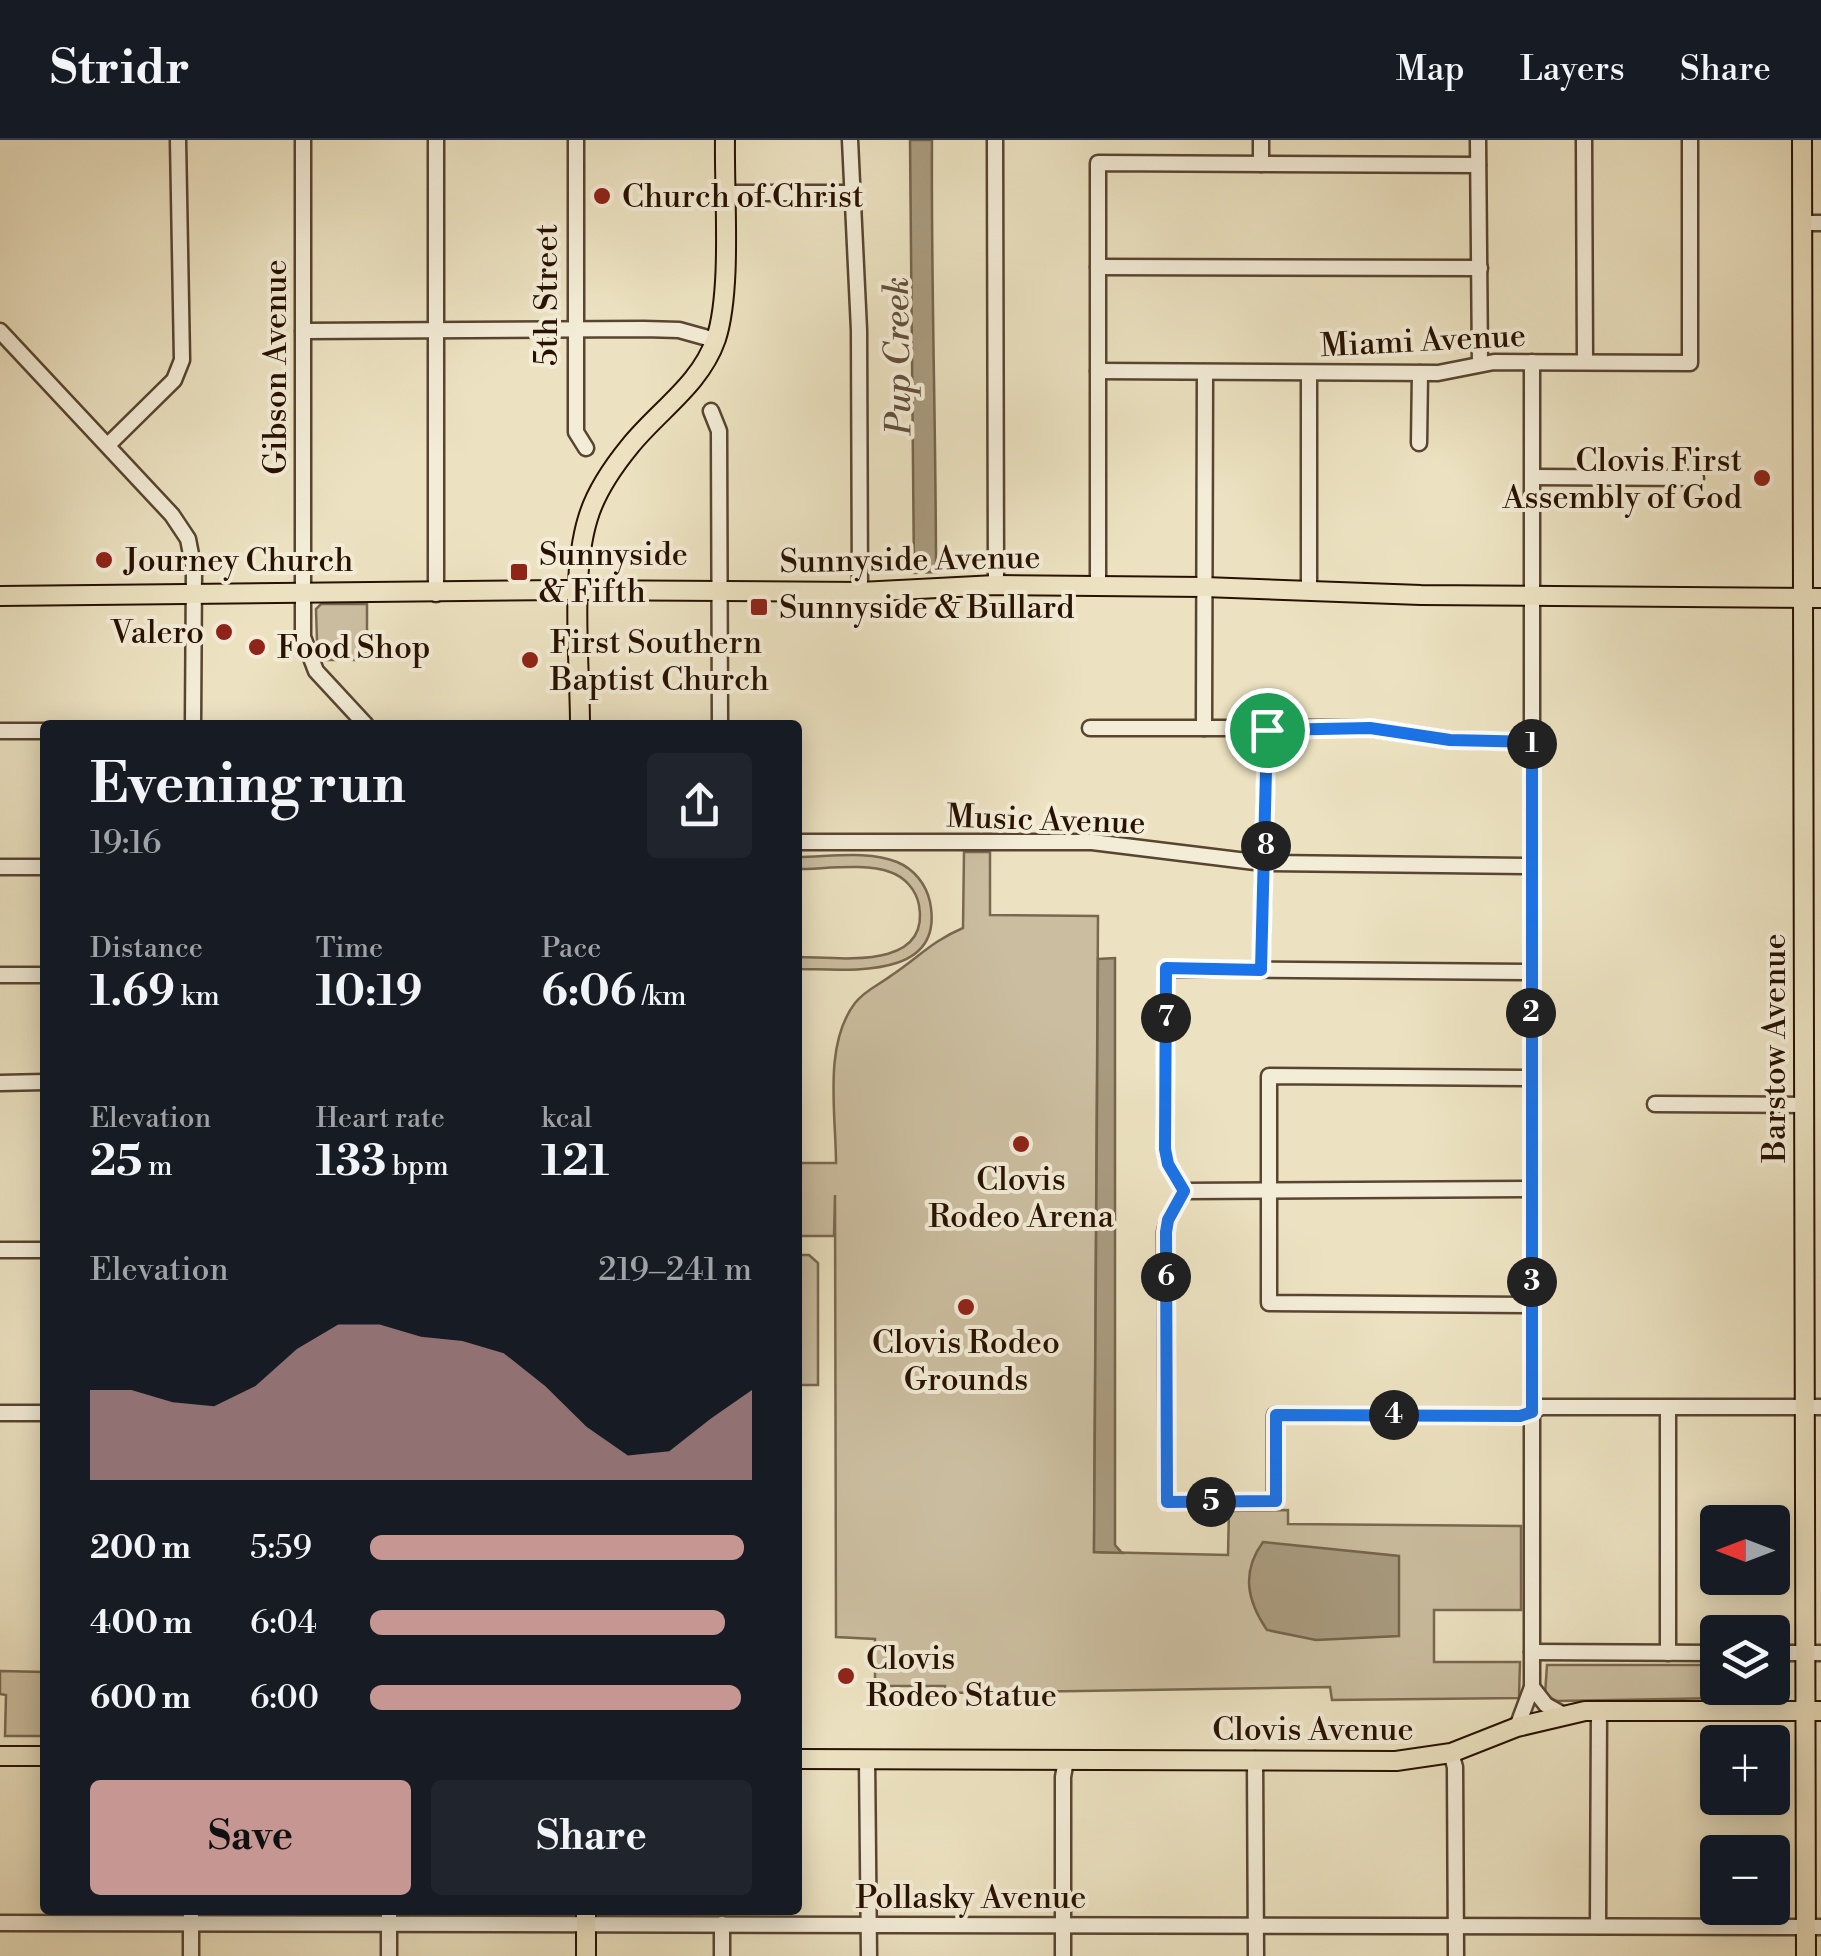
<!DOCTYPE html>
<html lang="en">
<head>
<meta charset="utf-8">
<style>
  :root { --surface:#171b24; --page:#20242c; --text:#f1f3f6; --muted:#9ea1a6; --line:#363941; --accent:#c59692 }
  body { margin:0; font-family:"Libre Bodoni",serif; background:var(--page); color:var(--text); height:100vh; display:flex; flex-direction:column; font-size:38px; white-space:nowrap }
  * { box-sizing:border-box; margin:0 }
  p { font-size:32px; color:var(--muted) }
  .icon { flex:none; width:55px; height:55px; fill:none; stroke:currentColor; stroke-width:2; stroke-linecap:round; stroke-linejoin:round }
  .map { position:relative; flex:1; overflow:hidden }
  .panel { position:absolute; left:40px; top:580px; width:762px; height:1195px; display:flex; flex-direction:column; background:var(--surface); border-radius:10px; box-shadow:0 5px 25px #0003 }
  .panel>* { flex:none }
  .needle { width:65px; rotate:270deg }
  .tools { position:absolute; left:1700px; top:1365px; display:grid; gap:20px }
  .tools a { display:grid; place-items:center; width:90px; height:90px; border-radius:10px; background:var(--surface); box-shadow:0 5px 25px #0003; font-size:50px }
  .pin { position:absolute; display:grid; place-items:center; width:85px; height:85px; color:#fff; margin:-42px; border:5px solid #fff; border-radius:50%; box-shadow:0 2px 10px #0007 }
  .km { position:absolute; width:50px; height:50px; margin:-25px; border-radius:50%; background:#222; color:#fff; font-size:28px; line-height:50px; text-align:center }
  .round { display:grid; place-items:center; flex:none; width:105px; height:105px; border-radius:10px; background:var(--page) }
  .headline { display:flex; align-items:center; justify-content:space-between; height:170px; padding:0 50px }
  h1 { font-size:55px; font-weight:700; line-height:75px }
  .stats { display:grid; grid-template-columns:repeat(3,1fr); gap:15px; height:170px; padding:10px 50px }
  .stats div { display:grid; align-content:center }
  .stats b { font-size:42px; font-weight:700 }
  .stats small { font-size:28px; font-weight:400 }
  .stats p { font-size:28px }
  .chart { height:280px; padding:20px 50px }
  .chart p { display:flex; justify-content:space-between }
  .chart svg { width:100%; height:180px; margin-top:10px; fill:var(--accent); opacity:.7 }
  .cta { display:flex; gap:20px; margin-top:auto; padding:20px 50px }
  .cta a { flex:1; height:115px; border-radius:10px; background:var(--accent); color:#111; font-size:40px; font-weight:700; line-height:115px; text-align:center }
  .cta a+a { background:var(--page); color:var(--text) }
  ul { padding:0 50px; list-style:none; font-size:32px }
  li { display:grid; grid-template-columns:160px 120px 1fr; align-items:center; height:75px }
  li i { height:25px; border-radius:12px; background:var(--accent) }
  header { display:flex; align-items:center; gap:60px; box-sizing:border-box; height:140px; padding:0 50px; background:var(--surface); border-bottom:2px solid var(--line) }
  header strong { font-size:48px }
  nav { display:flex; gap:55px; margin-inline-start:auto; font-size:35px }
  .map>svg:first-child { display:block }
</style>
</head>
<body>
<header>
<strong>Stridr</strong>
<nav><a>Map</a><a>Layers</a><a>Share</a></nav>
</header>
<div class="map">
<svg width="1821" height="1816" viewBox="0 0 1821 1816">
  <rect width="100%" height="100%" fill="#ece2c1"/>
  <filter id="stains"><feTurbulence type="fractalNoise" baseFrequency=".002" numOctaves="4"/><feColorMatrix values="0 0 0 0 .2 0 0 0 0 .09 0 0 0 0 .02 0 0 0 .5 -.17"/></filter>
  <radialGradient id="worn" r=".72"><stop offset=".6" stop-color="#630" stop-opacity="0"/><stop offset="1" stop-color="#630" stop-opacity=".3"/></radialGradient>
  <g fill="#cbbea0" stroke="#796850" stroke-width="2.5">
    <path d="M321,464h46v56h-43l-7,-19 -1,-32z"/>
    <path d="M964,712h26v63l108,1 -4,636 134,3 1,-44 59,-1v14l233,2v84h-87v52h86l-1,36 -187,2 -2,-13 -384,6 -1,-7h-70v-47l-39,-2 -1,-442 -1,41h-36v-73h38c0,-49 -13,-118 19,-160 10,-13 24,-18 37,-28 27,-18 40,-34 71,-47z"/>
    <path d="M798,717c30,0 71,-7 99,5 17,7 29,22 33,40 16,80 -85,67 -132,67v-12c38,0 133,15 121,-52 -3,-15 -14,-28 -29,-33 -23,-9 -67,-3 -92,-3z"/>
    <path d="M798,1115h11l9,8v122h-20z"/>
    <path d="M1547,1525h170l1,23h54l1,-23h8l6,12 -6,20 -224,4 -12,-6z"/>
    <path d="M0,1531l45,1v64h-40l1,-41 -6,-1z"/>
  </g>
  <g fill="#a99b7f" stroke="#75644c" stroke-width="2.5">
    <path d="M910,0h22c-1,144 4,288 4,432l-22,1z"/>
    <path d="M1115,818v587l7,8 -28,-1 4,-593z"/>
    <path d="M1263,1402l136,14v80l-83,4 -49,-10c-20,-29 -26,-58 -4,-88z"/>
  </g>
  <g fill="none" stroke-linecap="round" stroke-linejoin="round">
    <g stroke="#584530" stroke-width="19">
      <g id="minor">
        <path d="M303,0v497l13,34 50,54"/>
        <path d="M576,0v292l10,16"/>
        <path d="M850,0l9,190 1,262"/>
        <path d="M995,0l1,445"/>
        <path d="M1261,0v24"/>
        <path d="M1478,0l2,223"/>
        <path d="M1584,0l1,222"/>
        <path d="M724,53h130"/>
        <path d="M1802,83h19"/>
        <path d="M1098,127l382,1"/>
        <path d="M0,191l172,184 16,24 6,31 -1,155"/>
        <path d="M303,191l341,-2 35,1 36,10"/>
        <path d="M1098,231l340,2 56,-11 196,1v-223"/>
        <path d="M1309,233v218"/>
        <path d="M711,271l8,20 1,294"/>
        <path d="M1419,303l1,-70"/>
        <path d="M108,305l66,-65 8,-20 -4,-220"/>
        <path d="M1533,337l163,1"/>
        <path d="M1098,446v-423l380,2"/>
        <path d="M436,454v-454"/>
        <path d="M1090,588h279l82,12 81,2"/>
        <path d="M1204,588l1,-356"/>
        <path d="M0,591h45"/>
        <path d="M798,702h294l171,21 269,3"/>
        <path d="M0,727h45"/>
        <path d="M1261,830l6,-240"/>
        <path d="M1531,832l-365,-3 -1,180 3,15 16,27 -16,29 -3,12 2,270 108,-1v-86l245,1 22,-9h279"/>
        <path d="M0,835h45"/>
        <path d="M1532,938l-263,-2v227l263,2"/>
        <path d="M0,943l45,-1"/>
        <path d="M1655,964l150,1"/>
        <path d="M1184,1051l348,-2"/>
        <path d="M0,1110h45"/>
        <path d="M1668,1268v245"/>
        <path d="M0,1273h45"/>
        <path d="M1532,1512l186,1"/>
        <path d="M1772,1513h49"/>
        <path d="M1532,1547l14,18 16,9"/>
        <path d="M1517,1587l15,-40v-1325"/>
        <path d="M1451,1613l4,14 1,189"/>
        <path d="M867,1619l2,197"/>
        <path d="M1255,1619l1,197"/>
        <path d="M191,1770v46"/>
        <path d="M389,1770v46"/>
        <path d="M0,1783l1821,4"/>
        <path d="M722,1784v32"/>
        <path d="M1598,1786l1,-216"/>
        <path d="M1063,1816v-179l3,-17"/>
      </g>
    </g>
    <g stroke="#271100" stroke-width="22">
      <g id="major">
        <path d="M1802,0l4,1816"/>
        <path d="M0,456l562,-6 298,2 136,-7 208,2 217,8 400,3"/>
        <path d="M580,585c0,-61 -10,-149 8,-207 8,-27 24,-50 42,-72 29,-36 70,-61 86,-107 16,-49 8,-144 9,-199"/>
        <path d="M0,1616h45"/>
        <path d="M798,1619l598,2 55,-8 66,-26 68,-16h236"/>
        <path d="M586,1816v-46"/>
      </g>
    </g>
    <use href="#minor" stroke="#f3ecd7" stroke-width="14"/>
    <use href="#major" stroke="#ece2c1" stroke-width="18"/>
  </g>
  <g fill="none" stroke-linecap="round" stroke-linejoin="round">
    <g stroke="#fff" stroke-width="20">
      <path id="route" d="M1370,588l80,12 82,2v670l-12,4 -244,-1v86l-109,1 -1,-270 2,-12 16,-29 -16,-27 -3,-15 1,-181 95,2 6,-240z"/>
    </g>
    <use href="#route" stroke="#1a73e8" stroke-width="12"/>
  </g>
  <g fill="#8f2418" stroke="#f3ecd7" stroke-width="4">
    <circle cx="602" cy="56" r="10"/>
    <circle cx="1762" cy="338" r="10"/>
    <circle cx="104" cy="420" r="10"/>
    <rect x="509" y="422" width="20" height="20" rx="5"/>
    <rect x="749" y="457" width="20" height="20" rx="5"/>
    <circle cx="224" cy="492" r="10"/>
    <circle cx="257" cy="507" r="10"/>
    <circle cx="530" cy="520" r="10"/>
    <circle cx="1021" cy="1004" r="10"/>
    <circle cx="966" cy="1167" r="10"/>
    <circle cx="846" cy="1536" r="10"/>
  </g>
  <g text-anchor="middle" stroke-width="8" stroke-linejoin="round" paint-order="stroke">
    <g font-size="32" fill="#271100" stroke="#f3ecd7" text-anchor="start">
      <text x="622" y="67">Church of Christ</text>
      <text x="1742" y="331" text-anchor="end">Clovis First<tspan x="1742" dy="37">Assembly of God</tspan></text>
      <text x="539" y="425">Sunnyside<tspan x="539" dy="37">&amp; Fifth</tspan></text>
      <text x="124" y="431">Journey Church</text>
      <text x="779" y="478">Sunnyside &amp; Bullard</text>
      <text x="204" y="503" text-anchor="end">Valero</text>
      <text x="550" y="513">First Southern<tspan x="550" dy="37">Baptist Church</tspan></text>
      <text x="277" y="518">Food Shop</text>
      <text x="1021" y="1050" text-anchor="middle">Clovis<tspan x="1021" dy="37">Rodeo Arena</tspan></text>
      <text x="966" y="1213" text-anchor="middle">Clovis Rodeo<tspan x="966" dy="37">Grounds</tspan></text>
      <text x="866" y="1529">Clovis<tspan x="866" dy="37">Rodeo Statue</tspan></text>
    </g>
    <g font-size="32" fill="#271100" stroke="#f3ecd7">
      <text transform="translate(546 155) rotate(-90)" y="11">5th Street</text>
      <text transform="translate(1423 200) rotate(-3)" y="11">Miami Avenue</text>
      <text transform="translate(275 227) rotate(-90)" y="11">Gibson Avenue</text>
      <text transform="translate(910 419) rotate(-1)" y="11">Sunnyside Avenue</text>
      <text transform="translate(1046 679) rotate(2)" y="11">Music Avenue</text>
      <text transform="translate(1774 908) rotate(-90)" y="11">Barstow Avenue</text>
      <text x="1313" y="1600">Clovis Avenue</text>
      <text x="971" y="1768">Pollasky Avenue</text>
    </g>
    <g font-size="35" font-style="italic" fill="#624f39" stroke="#f3ecd7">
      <text transform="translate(897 216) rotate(-91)" y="12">Pup Creek</text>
    </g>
  </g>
  <rect width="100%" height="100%" filter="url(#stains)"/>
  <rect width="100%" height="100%" fill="url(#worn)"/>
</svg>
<div class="tools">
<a><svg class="needle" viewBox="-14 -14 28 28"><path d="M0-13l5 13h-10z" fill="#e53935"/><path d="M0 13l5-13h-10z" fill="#9ea1a6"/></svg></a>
<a><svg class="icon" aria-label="layers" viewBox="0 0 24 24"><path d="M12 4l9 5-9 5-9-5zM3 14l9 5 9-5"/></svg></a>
<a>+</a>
<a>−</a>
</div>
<div class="pin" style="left:1267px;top:590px;background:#1e9e55"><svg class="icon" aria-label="arrive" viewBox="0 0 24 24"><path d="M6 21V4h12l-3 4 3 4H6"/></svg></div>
<b class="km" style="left:1532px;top:604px">1</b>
<b class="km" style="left:1531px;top:873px">2</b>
<b class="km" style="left:1532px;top:1142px">3</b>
<b class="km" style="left:1394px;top:1275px">4</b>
<b class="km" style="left:1211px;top:1362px">5</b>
<b class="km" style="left:1166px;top:1137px">6</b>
<b class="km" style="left:1166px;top:878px">7</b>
<b class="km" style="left:1266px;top:706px">8</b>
<section class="panel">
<div class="headline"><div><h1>Evening run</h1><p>19:16</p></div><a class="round"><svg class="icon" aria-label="share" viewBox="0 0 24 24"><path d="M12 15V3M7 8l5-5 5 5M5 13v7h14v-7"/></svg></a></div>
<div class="stats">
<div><p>Distance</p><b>1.69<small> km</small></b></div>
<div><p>Time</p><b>10:19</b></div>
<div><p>Pace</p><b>6:06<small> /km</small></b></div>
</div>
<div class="stats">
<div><p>Elevation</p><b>25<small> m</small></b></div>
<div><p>Heart rate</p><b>133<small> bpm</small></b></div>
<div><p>kcal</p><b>121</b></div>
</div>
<div class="chart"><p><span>Elevation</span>219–241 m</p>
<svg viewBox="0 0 160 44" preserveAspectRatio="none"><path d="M0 44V22L10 22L20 25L30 26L40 21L50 12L60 6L70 6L80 9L90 10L100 13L110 21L120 31L130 38L140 37L150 29L160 22V44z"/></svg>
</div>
<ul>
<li><b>200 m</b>5:59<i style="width:98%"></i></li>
<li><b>400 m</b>6:04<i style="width:93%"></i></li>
<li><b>600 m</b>6:00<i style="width:97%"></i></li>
</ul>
<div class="cta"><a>Save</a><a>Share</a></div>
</section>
</div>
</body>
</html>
